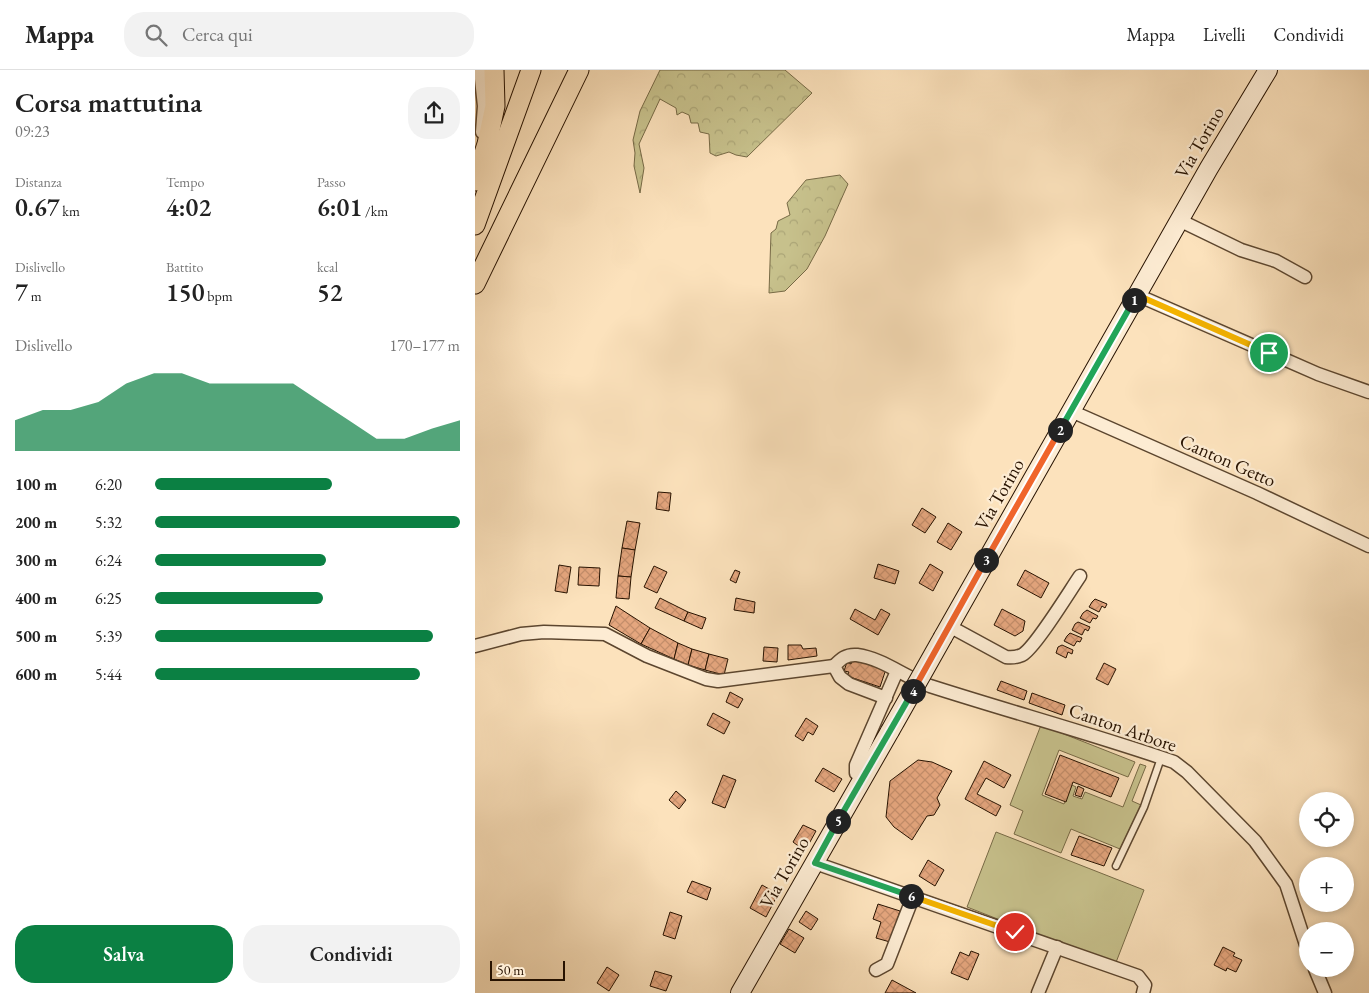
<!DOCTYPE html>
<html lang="it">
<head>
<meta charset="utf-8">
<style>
  :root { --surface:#fff; --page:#f2f2f2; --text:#222; --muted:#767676; --line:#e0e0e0; --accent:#0b8043 }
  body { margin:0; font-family:"EB Garamond",serif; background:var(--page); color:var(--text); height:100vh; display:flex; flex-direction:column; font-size:19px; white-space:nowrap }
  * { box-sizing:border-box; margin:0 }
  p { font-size:16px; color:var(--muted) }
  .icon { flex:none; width:28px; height:28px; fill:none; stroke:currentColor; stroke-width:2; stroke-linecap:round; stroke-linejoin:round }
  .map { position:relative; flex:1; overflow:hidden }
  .drawer { display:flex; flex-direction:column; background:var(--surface); width:475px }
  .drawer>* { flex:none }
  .buttons { position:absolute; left:824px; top:722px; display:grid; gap:10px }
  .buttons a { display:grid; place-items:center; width:55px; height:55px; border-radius:50%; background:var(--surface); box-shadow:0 2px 8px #0003; font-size:25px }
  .scale { position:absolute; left:15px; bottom:12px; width:75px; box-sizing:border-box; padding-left:5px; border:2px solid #271200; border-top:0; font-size:14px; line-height:18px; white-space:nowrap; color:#271200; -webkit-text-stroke:4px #fdecd3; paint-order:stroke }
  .pin { position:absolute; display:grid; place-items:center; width:42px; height:42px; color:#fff; margin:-21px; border:2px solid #fff; border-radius:50%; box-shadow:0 1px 5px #0007 }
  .km { position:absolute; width:25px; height:25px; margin:-12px; border-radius:50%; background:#222; color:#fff; font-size:14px; line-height:25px; text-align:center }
  .round { display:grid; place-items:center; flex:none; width:52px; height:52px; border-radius:20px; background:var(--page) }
  .summary { display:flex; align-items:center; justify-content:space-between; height:85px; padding:0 15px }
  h1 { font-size:28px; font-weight:600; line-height:38px }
  .stats { display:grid; grid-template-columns:repeat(3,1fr); gap:8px; height:85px; padding:5px 15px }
  .stats div { display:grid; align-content:center }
  .stats b { font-size:25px; font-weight:600 }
  .stats small { font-size:14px; font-weight:400 }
  .stats p { font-size:14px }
  .chart { height:140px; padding:10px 15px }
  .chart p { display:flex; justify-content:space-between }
  .chart svg { width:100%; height:90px; margin-top:5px; fill:var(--accent); opacity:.7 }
  .action { display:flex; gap:10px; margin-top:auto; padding:10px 15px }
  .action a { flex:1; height:58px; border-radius:20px; background:var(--accent); color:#fff; font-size:20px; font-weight:600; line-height:58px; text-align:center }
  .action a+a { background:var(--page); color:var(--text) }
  ul { padding:0 15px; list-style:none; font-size:16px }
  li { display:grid; grid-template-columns:80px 60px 1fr; align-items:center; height:38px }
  li i { height:12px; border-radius:6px; background:var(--accent) }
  header { display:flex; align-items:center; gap:30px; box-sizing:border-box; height:70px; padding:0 25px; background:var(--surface); border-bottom:1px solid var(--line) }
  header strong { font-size:24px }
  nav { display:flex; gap:28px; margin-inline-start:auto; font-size:18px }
  .search { width:350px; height:45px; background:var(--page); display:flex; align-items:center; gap:12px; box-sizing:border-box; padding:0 18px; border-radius:20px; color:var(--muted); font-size:19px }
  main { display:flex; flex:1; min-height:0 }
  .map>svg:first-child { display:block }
</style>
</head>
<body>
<header>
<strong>Mappa</strong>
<div class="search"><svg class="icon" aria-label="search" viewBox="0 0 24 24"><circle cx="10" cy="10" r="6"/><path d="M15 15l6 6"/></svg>Cerca qui</div>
<nav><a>Mappa</a><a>Livelli</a><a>Condividi</a></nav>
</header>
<main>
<section class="drawer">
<div class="summary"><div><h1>Corsa mattutina</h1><p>09:23</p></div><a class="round"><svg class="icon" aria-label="share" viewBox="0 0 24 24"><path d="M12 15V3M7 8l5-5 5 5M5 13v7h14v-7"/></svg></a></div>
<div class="stats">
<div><p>Distanza</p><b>0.67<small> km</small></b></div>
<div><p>Tempo</p><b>4:02</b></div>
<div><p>Passo</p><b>6:01<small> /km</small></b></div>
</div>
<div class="stats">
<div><p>Dislivello</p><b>7<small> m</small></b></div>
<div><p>Battito</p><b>150<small> bpm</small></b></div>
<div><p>kcal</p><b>52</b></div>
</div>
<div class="chart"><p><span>Dislivello</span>170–177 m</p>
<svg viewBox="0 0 160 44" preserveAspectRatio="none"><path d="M0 44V29L10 24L20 24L30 20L40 11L50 6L60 6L70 11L80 11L90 11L100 11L110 20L120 29L130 38L140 38L150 33L160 29V44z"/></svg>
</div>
<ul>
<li><b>100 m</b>6:20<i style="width:58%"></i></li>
<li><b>200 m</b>5:32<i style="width:100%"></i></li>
<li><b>300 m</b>6:24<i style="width:56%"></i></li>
<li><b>400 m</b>6:25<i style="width:55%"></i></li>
<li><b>500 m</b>5:39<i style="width:91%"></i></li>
<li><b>600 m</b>5:44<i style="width:87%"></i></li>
</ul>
<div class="action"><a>Salva</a><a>Condividi</a></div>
</section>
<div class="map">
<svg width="894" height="923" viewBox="0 0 894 923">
  <defs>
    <pattern id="forest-crowns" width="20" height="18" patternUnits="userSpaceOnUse" patternTransform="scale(1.25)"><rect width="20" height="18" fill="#c7c18c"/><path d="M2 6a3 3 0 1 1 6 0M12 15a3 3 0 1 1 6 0" fill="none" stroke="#aba577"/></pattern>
    <pattern id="building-cross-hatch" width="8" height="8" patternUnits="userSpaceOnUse" patternTransform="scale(1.25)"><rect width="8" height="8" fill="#e5a67e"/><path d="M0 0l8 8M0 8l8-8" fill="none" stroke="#c48e6b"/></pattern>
  </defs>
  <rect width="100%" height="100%" fill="#fce2bc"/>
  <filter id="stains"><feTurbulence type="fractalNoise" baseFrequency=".004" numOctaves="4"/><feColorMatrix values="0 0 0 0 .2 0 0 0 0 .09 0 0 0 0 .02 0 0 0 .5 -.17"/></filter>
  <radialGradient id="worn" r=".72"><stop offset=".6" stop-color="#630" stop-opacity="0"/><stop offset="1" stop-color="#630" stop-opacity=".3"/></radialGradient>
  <g fill="#c7c18c" stroke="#776a46">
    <path d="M566,655l94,37 -7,15 -69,-27 -17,45 22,9 8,-19 4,2 -3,9 9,3 3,-7 38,15 17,-43 6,2 -14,35 9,4 -21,44 -49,-20 -10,24 -47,-19 9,-23 -13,-6z"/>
    <path d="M521,762l148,58 -29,75 -148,-58z"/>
  </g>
  <g fill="url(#forest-crowns)" stroke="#776a46">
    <path d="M185,0h125l27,23 -65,64 -11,-2 -7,-3 -13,4 -6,-3 -1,-19 -9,-2 -2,-9h-7l-2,-8 -7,-3 -5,3 -1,-7 -16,-9 -21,45 5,24 -4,25 -6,-27 1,-13 -2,-13 7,-29z"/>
    <path d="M365,105l8,9 -23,52 -18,33 -22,22 -16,2 2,-60 5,-4 2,-8 12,-6 -3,-12 19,-23z"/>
  </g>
  <g fill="url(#building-cross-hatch)" stroke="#271200">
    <path d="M183,422l13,1 -2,18 -13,-2z"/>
    <path d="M447,438l14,9 -11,16 -13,-8z"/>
    <path d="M152,451l13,2 -5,27 -13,-2z"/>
    <path d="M473,453l14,9 -11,18 -14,-8z"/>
    <path d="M147,478l13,2 -4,27 -13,-1z"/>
    <path d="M403,494l21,7 -4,13 -21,-6z"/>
    <path d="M455,494l13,8 -10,19 -14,-8z"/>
    <path d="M84,495l12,2 -4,26 -12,-2z"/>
    <path d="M179,496l13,6 -10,21 -13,-6z"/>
    <path d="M104,497l21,1 -1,18 -21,-1z"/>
    <path d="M260,500l5,2 -4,11 -6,-3z"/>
    <path d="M550,500l24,13 -8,15 -24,-13z"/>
    <path d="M143,506l13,1 -2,22 -13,-1z"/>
    <path d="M185,528l28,14 -4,9 -29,-13z"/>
    <path d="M261,528l19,4 -1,11 -20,-3z"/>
    <path d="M620,529l12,5 -2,4 -3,-2 -3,6 -10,-5 3,-5z"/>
    <path d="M141,536l34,22 -9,16 -32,-19z"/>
    <path d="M380,539l20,11 6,-11 9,5 -12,21 -28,-16z"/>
    <path d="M527,539l23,12 -2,10 -8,5 -21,-11z"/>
    <path d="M612,540l11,6 -2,3 -3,-1 -3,5 -10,-5 3,-5z"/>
    <path d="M213,542l18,6 -4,11 -18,-8z"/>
    <path d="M603,552l12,5 -2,4 -3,-2 -3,6 -10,-5 3,-6z"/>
    <path d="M175,558l28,15 -4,16 -33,-15z"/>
    <path d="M595,563l12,5 -2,4 -3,-1 -3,5 -10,-5 3,-5z"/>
    <path d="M203,573l14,6 -4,16 -14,-6z"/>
    <path d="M313,575h13l2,4 13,-1 1,8 -29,4z"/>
    <path d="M587,575l11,5 -1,4 -4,-2 -2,6 -10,-5 2,-6z"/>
    <path d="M289,577l14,1 -1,14 -14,-1z"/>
    <path d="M217,579l17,5 -4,16 -17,-5z"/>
    <path d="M234,584l19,5 -4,16 -19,-5z"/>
    <path d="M378,588l33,11 -6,18 -33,-11 2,-4 -5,-1 3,-9 4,2z"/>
    <path d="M629,593l12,6 -8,16 -12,-6z"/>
    <path d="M526,611l26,10 -3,9 -27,-10z"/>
    <path d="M255,622l13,7 -5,9 -12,-6z"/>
    <path d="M557,623l33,12 -3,10 -33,-12z"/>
    <path d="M238,643l17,9 -6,12 -17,-9z"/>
    <path d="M331,648l12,8 -5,9 -5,-3 -5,9 -8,-5z"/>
    <path d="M585,685l59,23 -8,19 -38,-15 -7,20 -21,-8z"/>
    <path d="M443,690l14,2 20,9 -15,27 3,7 -6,10 -7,1 -15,24 -18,-13 -8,-10 4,-36z"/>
    <path d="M509,691l27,14 -7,13 -18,-10 -9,16 24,12 -5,10 -31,-17z"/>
    <path d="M348,698l19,11 -8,13 -19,-11z"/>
    <path d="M248,705l13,5 -11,28 -13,-5z"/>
    <path d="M603,716l6,3 -3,8 -6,-2z"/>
    <path d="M201,721l10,9 -7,9 -10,-9z"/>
    <path d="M328,755l13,6 -11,20 -12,-9z"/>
    <path d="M604,766l33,12 -8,18 -33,-11z"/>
    <path d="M453,790l16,10 -9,16 -16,-10z"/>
    <path d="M217,811l19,7 -4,12 -20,-8z"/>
    <path d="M287,815l16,9 -12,23 -16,-9z"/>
    <path d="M403,834l22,7 -10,31 -14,-4 5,-16 -8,-3z"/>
    <path d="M331,841l12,8 -7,11 -12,-8z"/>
    <path d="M195,842l12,4 -7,23 -12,-4z"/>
    <path d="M314,859l15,9 -9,15 -15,-9z"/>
    <path d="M748,877l12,6 -2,3 9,4 -6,12 -9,-4 -1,3 -12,-6z"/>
    <path d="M496,881l8,3 -11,26 -17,-7 9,-21 9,4z"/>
    <path d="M132,897l12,8 -10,16 -12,-8z"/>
    <path d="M180,901l17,5 -6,15 -16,-5z"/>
    <path d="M417,910l24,13h-31z"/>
  </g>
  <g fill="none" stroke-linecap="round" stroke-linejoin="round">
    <g stroke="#5c462f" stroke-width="9">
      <path id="lane" d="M641,796l28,-59 17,-49"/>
    </g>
    <g stroke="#5c462f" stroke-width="15">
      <g id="street">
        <path d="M5,0l4,36 -2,26"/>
        <path d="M704,150l62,30 35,11 29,16"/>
        <path d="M662,225l181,79 51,18"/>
        <path d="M596,341l186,82 112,53"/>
        <path d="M474,556l57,31c6,1 11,0 16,-2 13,-7 47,-63 58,-79"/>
        <path d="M0,576l46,-12 23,-2 61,2 42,22 59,23 12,2 116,-15"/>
        <path d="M359,596c7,-7 12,-12 23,-11 27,4 47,22 73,31 81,26 163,48 244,76l13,10 68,69 31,43 21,64"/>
        <path d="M359,596l6,11 9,7 37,14"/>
        <path d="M388,708l-7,-5v-8l41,-94"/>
        <path d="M340,793l323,113 7,9 -2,8"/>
        <path d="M840,899l10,24"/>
        <path d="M401,900l11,-6 26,-67"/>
        <path d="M563,923l19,-46"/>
      </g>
    </g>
    <g stroke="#271200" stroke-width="20">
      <g id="secondary">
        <path d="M468,567l266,-469 59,-98"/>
        <path d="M265,923l150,-262"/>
      </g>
    </g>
    <g stroke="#271200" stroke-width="21">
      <g id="primary">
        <path d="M0,111l12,-37 8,-38 -1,-36"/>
        <path d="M0,155l56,-155"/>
        <path d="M0,214l104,-214"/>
      </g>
    </g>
    <use href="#lane" stroke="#fdecd3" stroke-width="6"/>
    <use href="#street" stroke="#fdecd3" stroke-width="12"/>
    <use href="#secondary" stroke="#fdecd3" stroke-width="18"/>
    <use href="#primary" stroke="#fce2bc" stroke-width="19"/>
    <g stroke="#271200" stroke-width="20" stroke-linecap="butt">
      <path id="secondary-bridge" d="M415,661l53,-94"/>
    </g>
    <use href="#secondary-bridge" stroke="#fdecd3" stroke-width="18"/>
  </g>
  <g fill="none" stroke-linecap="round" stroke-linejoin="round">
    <g stroke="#fff" stroke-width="10">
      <path id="split-1" d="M659,230l3,-5 132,58"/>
    </g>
    <g stroke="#fff" stroke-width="10">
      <path id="split-2" d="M585,360l74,-130"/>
    </g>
    <g stroke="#fff" stroke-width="10">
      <path id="split-3" d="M511,490l74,-130"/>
    </g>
    <g stroke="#fff" stroke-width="10">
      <path id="split-4" d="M438,621l73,-131"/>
    </g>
    <g stroke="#fff" stroke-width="10">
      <path id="split-5" d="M363,751l75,-130"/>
    </g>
    <g stroke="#fff" stroke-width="10">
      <path id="split-6" d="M363,751l-23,42 96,33"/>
    </g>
    <g stroke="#fff" stroke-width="10">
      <path id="split-7" d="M436,826l104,36"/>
    </g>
    <use href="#split-1" stroke="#f5b400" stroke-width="6"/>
    <use href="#split-2" stroke="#22a559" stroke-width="6"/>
    <use href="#split-3" stroke="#f0652b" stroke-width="6"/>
    <use href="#split-4" stroke="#f0652b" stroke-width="6"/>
    <use href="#split-5" stroke="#22a559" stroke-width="6"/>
    <use href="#split-6" stroke="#22a559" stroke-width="6"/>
    <use href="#split-7" stroke="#f5b400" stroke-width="6"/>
  </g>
  <g text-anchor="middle" stroke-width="4.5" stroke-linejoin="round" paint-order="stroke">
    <g font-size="19" fill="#271200" stroke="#fdecd3">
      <text transform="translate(724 72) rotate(-60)" y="7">Via Torino</text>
      <text transform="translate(753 390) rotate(24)" y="7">Canton Getto</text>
      <text transform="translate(524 424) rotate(-60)" y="7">Via Torino</text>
      <text transform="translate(648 657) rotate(19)" y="7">Canton Arbore</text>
      <text transform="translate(309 802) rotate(-60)" y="7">Via Torino</text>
    </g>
  </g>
  <rect width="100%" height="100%" filter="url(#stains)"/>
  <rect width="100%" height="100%" fill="url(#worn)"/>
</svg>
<div class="buttons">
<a><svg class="icon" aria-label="locate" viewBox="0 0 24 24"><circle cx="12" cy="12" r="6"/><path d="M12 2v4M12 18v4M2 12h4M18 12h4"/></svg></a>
<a>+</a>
<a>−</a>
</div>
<div class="scale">50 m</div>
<div class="pin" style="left:794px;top:283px;background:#1e9e55"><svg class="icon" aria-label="arrive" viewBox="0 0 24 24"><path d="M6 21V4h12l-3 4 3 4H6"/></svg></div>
<div class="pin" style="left:540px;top:862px;background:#d93025"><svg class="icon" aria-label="check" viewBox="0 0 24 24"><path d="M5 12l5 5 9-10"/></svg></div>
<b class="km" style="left:659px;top:230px">1</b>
<b class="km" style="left:585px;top:360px">2</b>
<b class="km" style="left:511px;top:490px">3</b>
<b class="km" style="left:438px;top:621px">4</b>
<b class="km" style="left:363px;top:751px">5</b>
<b class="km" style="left:436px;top:826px">6</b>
</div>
</main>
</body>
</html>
